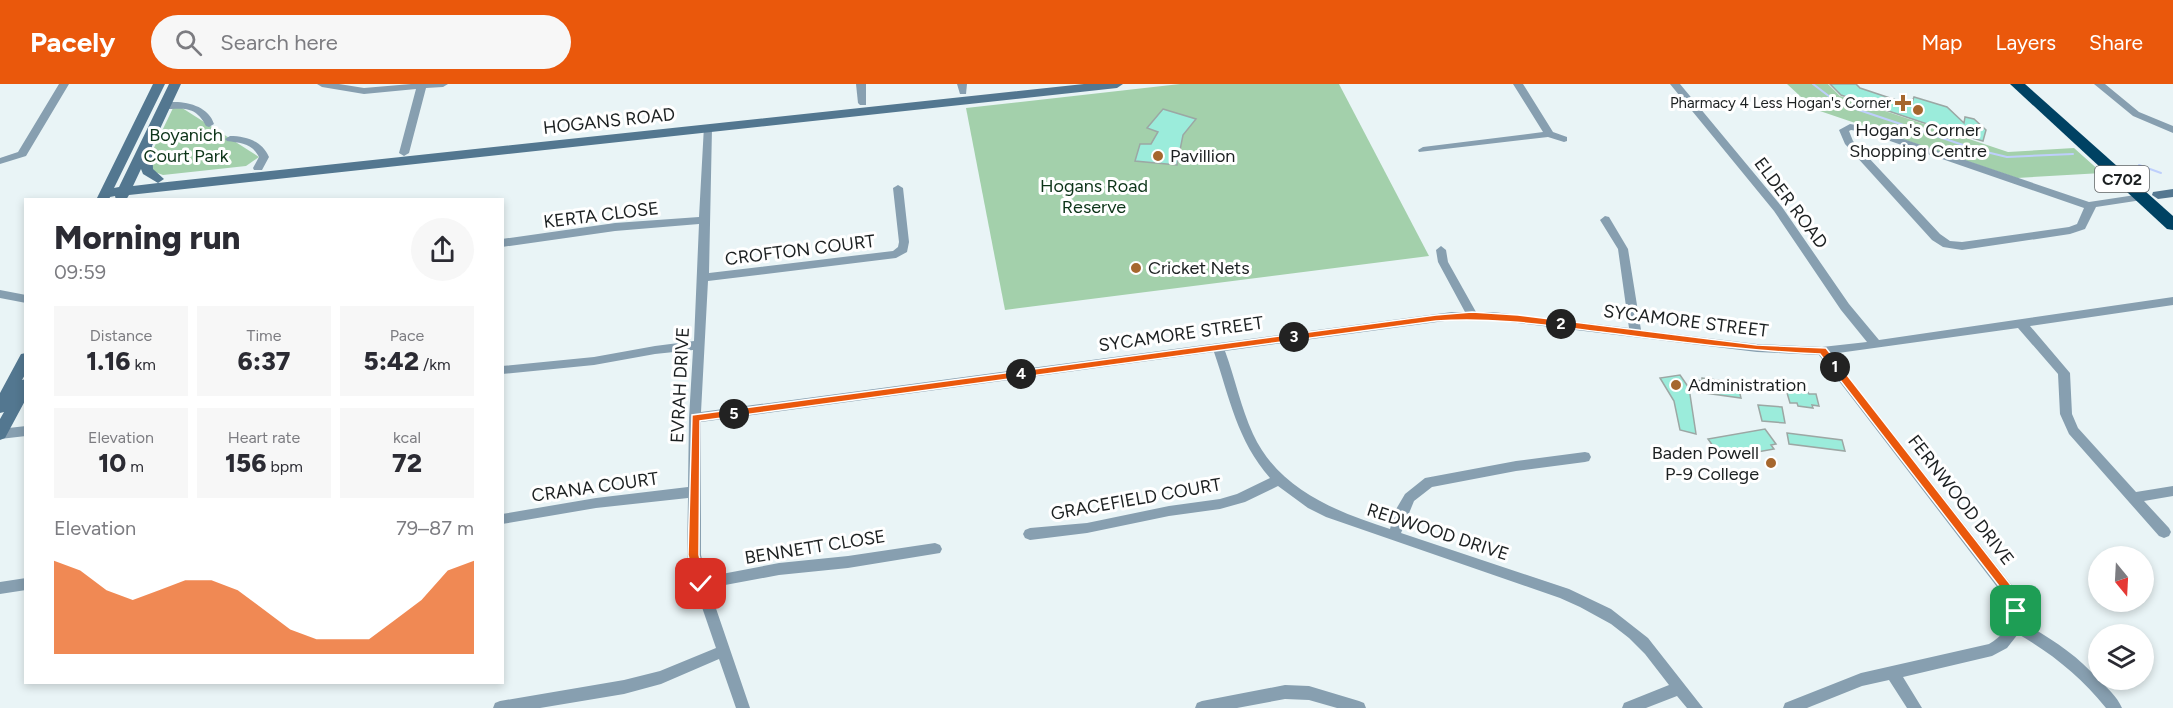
<!DOCTYPE html>
<html lang="en">
<head>
<meta charset="utf-8">
<style>
  :root { --surface:#fff; --page:#f7f7f7; --text:#2b2b33; --muted:#7c7c81; --accent:#ea580c }
  body { margin:0; font-family:Figtree,sans-serif; background:var(--page); color:var(--text); height:100vh; display:flex; flex-direction:column; font-size:22px; white-space:nowrap }
  * { box-sizing:border-box; margin:0 }
  p { font-size:20px; color:var(--muted) }
  .icon { flex:none; width:33px; height:33px; fill:none; stroke:currentColor; stroke-width:2; stroke-linecap:round; stroke-linejoin:round }
  .map { position:relative; flex:1; overflow:hidden }
  .sheet { position:absolute; left:24px; top:114px; width:480px; height:486px; display:flex; flex-direction:column; background:var(--surface); border-radius:0px; box-shadow:0 3px 9px #0003 }
  .sheet>* { flex:none }
  .needle { width:39px; rotate:162deg }
  .controls { position:absolute; left:2088px; top:462px; display:grid; gap:12px }
  .controls a { display:grid; place-items:center; width:66px; height:66px; border-radius:50%; background:var(--surface); box-shadow:0 3px 9px #0003; font-size:30px }
  .pin { position:absolute; display:grid; place-items:center; width:51px; height:51px; color:#fff; margin:-26px; border-radius:12px; box-shadow:0 3px 9px #0006 }
  .km { position:absolute; width:30px; height:30px; margin:-15px; border-radius:50%; background:#222; color:#fff; font-size:16px; line-height:30px; text-align:center }
  .round { display:grid; place-items:center; flex:none; width:63px; height:63px; border-radius:32px; background:var(--page) }
  .overview { display:flex; align-items:center; justify-content:space-between; height:102px; padding:0 30px }
  h1 { font-size:33px; font-weight:800; line-height:45px }
  .metrics { display:grid; grid-template-columns:repeat(3,1fr); gap:9px; height:102px; padding:6px 30px }
  .metrics div { display:grid; align-content:center; border-radius:0px; background:var(--page); text-align:center }
  .metrics b { font-size:26px; font-weight:800 }
  .metrics small { font-size:16px; font-weight:400 }
  .metrics p { font-size:16px }
  .chart { height:168px; padding:12px 30px }
  .chart p { display:flex; justify-content:space-between }
  .chart svg { width:100%; height:108px; margin-top:6px; fill:var(--accent); opacity:.7 }
  header { display:flex; align-items:center; gap:36px; box-sizing:border-box; height:84px; padding:0 30px; background:var(--accent); color:#fff }
  header strong { font-size:28px }
  nav { display:flex; gap:33px; margin-inline-start:auto; font-size:21px }
  .search { width:420px; height:54px; background:var(--page); display:flex; align-items:center; gap:15px; box-sizing:border-box; padding:0 21px; border-radius:33px; color:var(--muted); font-size:22px }
  .map>svg:first-child { display:block }
</style>
</head>
<body>
<header>
<strong>Pacely</strong>
<div class="search"><svg class="icon" aria-label="search" viewBox="0 0 24 24"><circle cx="10" cy="10" r="6"/><path d="M15 15l6 6"/></svg>Search here</div>
<nav><a>Map</a><a>Layers</a><a>Share</a></nav>
</header>
<div class="map">
<svg width="2173" height="624" viewBox="0 0 2173 624">
  <rect width="100%" height="100%" fill="#e9f4f6"/>
  <g fill="#a3d0ab">
    <path d="M1180,0h159l90,172 -424,54 -39,-202z"/>
    <path d="M1787,0h41l12,12 168,56 66,-4 28,25 -85,5 -203,-69z"/>
    <path d="M179,22l80,51 -13,9 -83,9 -11,-4 -2,-15 23,-48z"/>
  </g>
  <g fill="none" stroke-linecap="round" stroke-linejoin="round">
    <g stroke="#becffc" stroke-width="2">
      <path d="M1813,0l17,13 20,10 128,43 29,7 66,-3"/>
      <path d="M2139,81l22,8"/>
    </g>
  </g>
  <g fill="#9becdb" stroke="#9ca7a4" stroke-width="1.5">
    <path d="M1830,0h26l4,4 51,17 3,-8 33,10 17,16 1,-6 9,2 12,11 -3,11 -32,-9 -110,-37z"/>
    <path d="M1163,25l33,10 -13,16 -6,30 -42,-4 5,-17h11l7,-12 -11,-4z"/>
    <path d="M1680,291l9,13 7,46 -16,-4 -6,-29 -14,-23z"/>
    <path d="M1702,294l29,4 1,3 6,1 3,12 -43,-6 -2,-12 6,1z"/>
    <path d="M1792,299l11,2 6,9h7l3,12 -7,-1 1,3 -15,-2 -1,-3h-7l-5,-17 8,1z"/>
    <path d="M1758,321l24,2 3,16 -23,-2z"/>
    <path d="M1765,345l11,15 -5,1 3,4 -50,9 -4,-5h-2l-10,-14z"/>
    <path d="M1787,349l55,7 3,11 -56,-7z"/>
  </g>
  <g fill="none" stroke-linecap="round" stroke-linejoin="round">
    <g fill="#879fb0" fill-rule="evenodd">
      <path d="M59,0h10l-43,72 -26,8v-6l18,-6z"/>
      <path d="M317,0h22l25,4 47,-4h37l-5,3 -17,1 -17,65 -5,3 -5,-3 17,-64 -52,5 -42,-7z"/>
      <path d="M856,0h10v21h-6l-2,-2z"/>
      <path d="M957,0h10l-1,10h-6z"/>
      <path d="M1513,0h10l30,48 14,5v4l-3,1 -16,-5 -129,15 -1,-2 5,-3 120,-15z"/>
      <path d="M1670,0h10l102,123 67,97 30,36 294,-43v8l-143,21 40,47 2,41 6,14 58,64 37,-6v10l-29,5 25,27 2,4 -2,4 -5,2 -5,-2 -90,-102 -9,-20 -2,-40 -40,-46 -187,26 180,230 10,23 1,15c29,16 55,33 76,57 8,8 19,17 24,29h-16c-25,-31 -53,-54 -88,-74l-11,14 -15,8 -89,21 19,31h-15l-18,-28 -27,6 -55,22h-24l2,-5 76,-30 128,-29c23,-14 24,-28 12,-52l-182,-237 -62,-3 -264,-32h-41l-227,31c10,27 16,57 28,83 26,56 82,77 137,95l5,-18 10,-17 20,-16 91,-17 69,-9 4,1 2,4 -2,4 -4,1 -69,9 -84,16 -18,14 -13,32 168,56 42,20 37,29 55,70h-16l-10,-12 -31,12h-24l2,-5 45,-18 -24,-31 -16,-16 -18,-14 -31,-17 -20,-9 -234,-81 -18,-9 -30,-22 -33,16 -25,7 -51,7 -82,17 -57,7 -5,-2 -2,-4 2,-4 5,-2 57,-5 82,-17 51,-7 17,-5 33,-16c-33,-38 -40,-79 -56,-126l-513,70v133l5,22 73,-14 69,-7 87,-13 5,2 2,4 -2,4 -92,15 -69,7 -70,13 41,120h-14l-17,-49 -58,25 -37,10 -84,14h-47l2,-5 5,-2 124,-21 36,-9 56,-23 -22,-64 -7,-29 1,-57 -92,10 -94,16v-10l94,-16 92,-11 1,-69 4,-68 -38,4 -61,11 -92,9v-8l92,-9 61,-11 39,-5 5,-117 -84,7 -113,16v-8l113,-16 84,-6 5,-91h6l2,2 -3,145 184,-22 5,-4 1,-5 -6,-54 5,-3 5,3 6,54 -2,10 -11,6 -188,23 -7,131 751,-100h13l-27,-50 -2,-12 5,-4 5,4 2,12 28,50h17l136,16 -11,-79 -18,-29 5,-4 4,1 19,32 13,81 116,14 65,3 45,-5 -26,-32 -67,-99z"/>
      <path d="M2094,0h11l34,28 34,14v7l-40,-17z"/>
      <path d="M171,18c17,-1 38,5 43,22l-5,3 -3,-1c-14,-28 -34,-11 -47,-20l2,-2z"/>
      <path d="M1850,40l18,3 221,75 53,-8 5,3 -5,3 -46,7 -11,22 -15,5 -108,16 -19,-3 -11,-7 -87,-96 -6,-14zM1851,46l13,2 220,76 -7,16 -8,3 -107,15 -12,-1 -10,-7 -87,-93 -4,-10z"/>
      <path d="M230,52c16,0 32,5 39,21l-7,13h-8l-1,-2 6,-11c-7,-14 -19,-14 -32,-16l-2,-2z"/>
      <path d="M0,206l26,5v8l-26,-5z"/>
      <path d="M26,342v10l-26,3v-10z"/>
      <path d="M26,494v12l-26,4v-12z"/>
      <path d="M1285,601l24,1 50,15 5,2 2,5h-29l-28,-8 -24,-1 -48,9h-42l2,-5 5,-2z"/>
    </g>
    <g fill="#537790" fill-rule="evenodd">
      <path d="M153,0h12l-51,104 5,-1 50,-103h12l-29,62 1,23 11,10 -6,4 926,-99h39l-6,4 -988,107 -3,5h-10l-1,-4 -5,1 -1,3h-13zM141,85l2,5 15,9 -25,3z"/>
      <path d="M2173,105v8l-15,2 -6,-4 1,-3z"/>
      <path d="M26,269v20l-4,7 4,-1v20l-21,39 -5,2v-21l4,-7 -4,1v-20l21,-39z"/>
    </g>
    <path fill="#004263" fill-rule="evenodd" d="M2010,0h15l148,132v14l-6,-1z"/>
  </g>
  <path fill="#ea580c" stroke="#fff" stroke-width="1.5" d="M1472,228l46,3 239,30 69,3 184,236 12,27 -2,3h-8l-10,-24 -182,-236c-74,-3 -146,-13 -219,-22 -56,-7 -109,-15 -165,-11l-736,100 -1,134 7,29 -5,5 -6,-5 -7,-29 4,-140 744,-100z"/>
  <g fill="#a6672e" stroke="#fff" stroke-width="2">
    <path d="M1900 10h6v6h6v6h-6v6h-6v-6h-6v-6h6z"/>
    <circle cx="1918" cy="26" r="6"/>
    <circle cx="1158" cy="72" r="6"/>
    <circle cx="1136" cy="184" r="6"/>
    <circle cx="1676" cy="301" r="6"/>
    <circle cx="1771" cy="379" r="6"/>
  </g>
  <g text-anchor="middle" stroke-width="6" stroke-linejoin="round" paint-order="stroke">
    <g font-size="15" fill="#1c2021" stroke="#fff" text-anchor="end">
      <text x="1891" y="24">Pharmacy 4 Less Hogan's Corner</text>
    </g>
    <rect fill="#fff" stroke="#606364" stroke-width="1.5" x="2095" y="82" width="54" height="26" rx="4.5"/>
    <g font-size="16" font-weight="bold" fill="#1c2021">
      <text x="2122" y="101">C702</text>
    </g>
    <g font-size="18" fill="#1c2021" stroke="#fff">
      <text transform="translate(609 37) rotate(-6)" y="6">HOGANS ROAD</text>
      <text transform="translate(1791 119) rotate(53)" y="6">ELDER ROAD</text>
      <text transform="translate(601 131) rotate(-7)" y="6">KERTA CLOSE</text>
      <text transform="translate(800 166) rotate(-7)" y="6">CROFTON COURT</text>
      <text transform="translate(1686 237) rotate(7)" y="6">SYCAMORE STREET</text>
      <text transform="translate(1181 250) rotate(-8)" y="6">SYCAMORE STREET</text>
      <text transform="translate(680 301) rotate(-87)" y="6">EVRAH DRIVE</text>
      <text transform="translate(595 403) rotate(-8)" y="6">CRANA COURT</text>
      <text transform="translate(1136 415) rotate(-10)" y="6">GRACEFIELD COURT</text>
      <text transform="translate(1961 416) rotate(52)" y="6">FERNWOOD DRIVE</text>
      <text transform="translate(1438 448) rotate(18)" y="6">REDWOOD DRIVE</text>
      <text transform="translate(815 463) rotate(-9)" y="6">BENNETT CLOSE</text>
    </g>
    <g font-size="18" fill="#1c2021" stroke="#fff" text-anchor="start">
      <text x="1918" y="52" text-anchor="middle">Hogan's Corner<tspan x="1918" dy="21">Shopping Centre</tspan></text>
      <text x="1170" y="78">Pavillion</text>
      <text x="1148" y="190">Cricket Nets</text>
      <text x="1688" y="307">Administration</text>
      <text x="1759" y="375" text-anchor="end">Baden Powell<tspan x="1759" dy="21">P-9 College</tspan></text>
    </g>
    <g font-size="18" fill="#0c3418" stroke="#fff">
      <text x="186" y="57">Boyanich<tspan x="186" dy="21">Court Park</tspan></text>
      <text x="1094" y="108">Hogans Road<tspan x="1094" dy="21">Reserve</tspan></text>
    </g>
  </g>
</svg>
<div class="controls">
<a><svg class="needle" viewBox="-14 -14 28 28"><path d="M0-13l5 13h-10z" fill="#e53935"/><path d="M0 13l5-13h-10z" fill="#7c7c81"/></svg></a>
<a><svg class="icon" aria-label="layers" viewBox="0 0 24 24"><path d="M12 4l9 5-9 5-9-5zM3 14l9 5 9-5"/></svg></a>
</div>
<div class="pin" style="left:2016px;top:527px;background:#1e9e55"><svg class="icon" aria-label="arrive" viewBox="0 0 24 24"><path d="M6 21V4h12l-3 4 3 4H6"/></svg></div>
<div class="pin" style="left:701px;top:500px;background:#d93025"><svg class="icon" aria-label="check" viewBox="0 0 24 24"><path d="M5 12l5 5 9-10"/></svg></div>
<b class="km" style="left:1835px;top:283px">1</b>
<b class="km" style="left:1561px;top:240px">2</b>
<b class="km" style="left:1294px;top:253px">3</b>
<b class="km" style="left:1021px;top:290px">4</b>
<b class="km" style="left:734px;top:330px">5</b>
<section class="sheet">
<div class="overview"><div><h1>Morning run</h1><p>09:59</p></div><a class="round"><svg class="icon" aria-label="share" viewBox="0 0 24 24"><path d="M12 15V3M7 8l5-5 5 5M5 13v7h14v-7"/></svg></a></div>
<div class="metrics">
<div><p>Distance</p><b>1.16<small> km</small></b></div>
<div><p>Time</p><b>6:37</b></div>
<div><p>Pace</p><b>5:42<small> /km</small></b></div>
</div>
<div class="metrics">
<div><p>Elevation</p><b>10<small> m</small></b></div>
<div><p>Heart rate</p><b>156<small> bpm</small></b></div>
<div><p>kcal</p><b>72</b></div>
</div>
<div class="chart"><p><span>Elevation</span>79–87 m</p>
<svg viewBox="0 0 160 44" preserveAspectRatio="none"><path d="M0 44V6L10 10L20 18L30 22L40 18L50 14L60 14L70 18L80 26L90 34L100 38L110 38L120 38L130 30L140 22L150 10L160 6V44z"/></svg>
</div>
</section>
</div>
</body>
</html>
